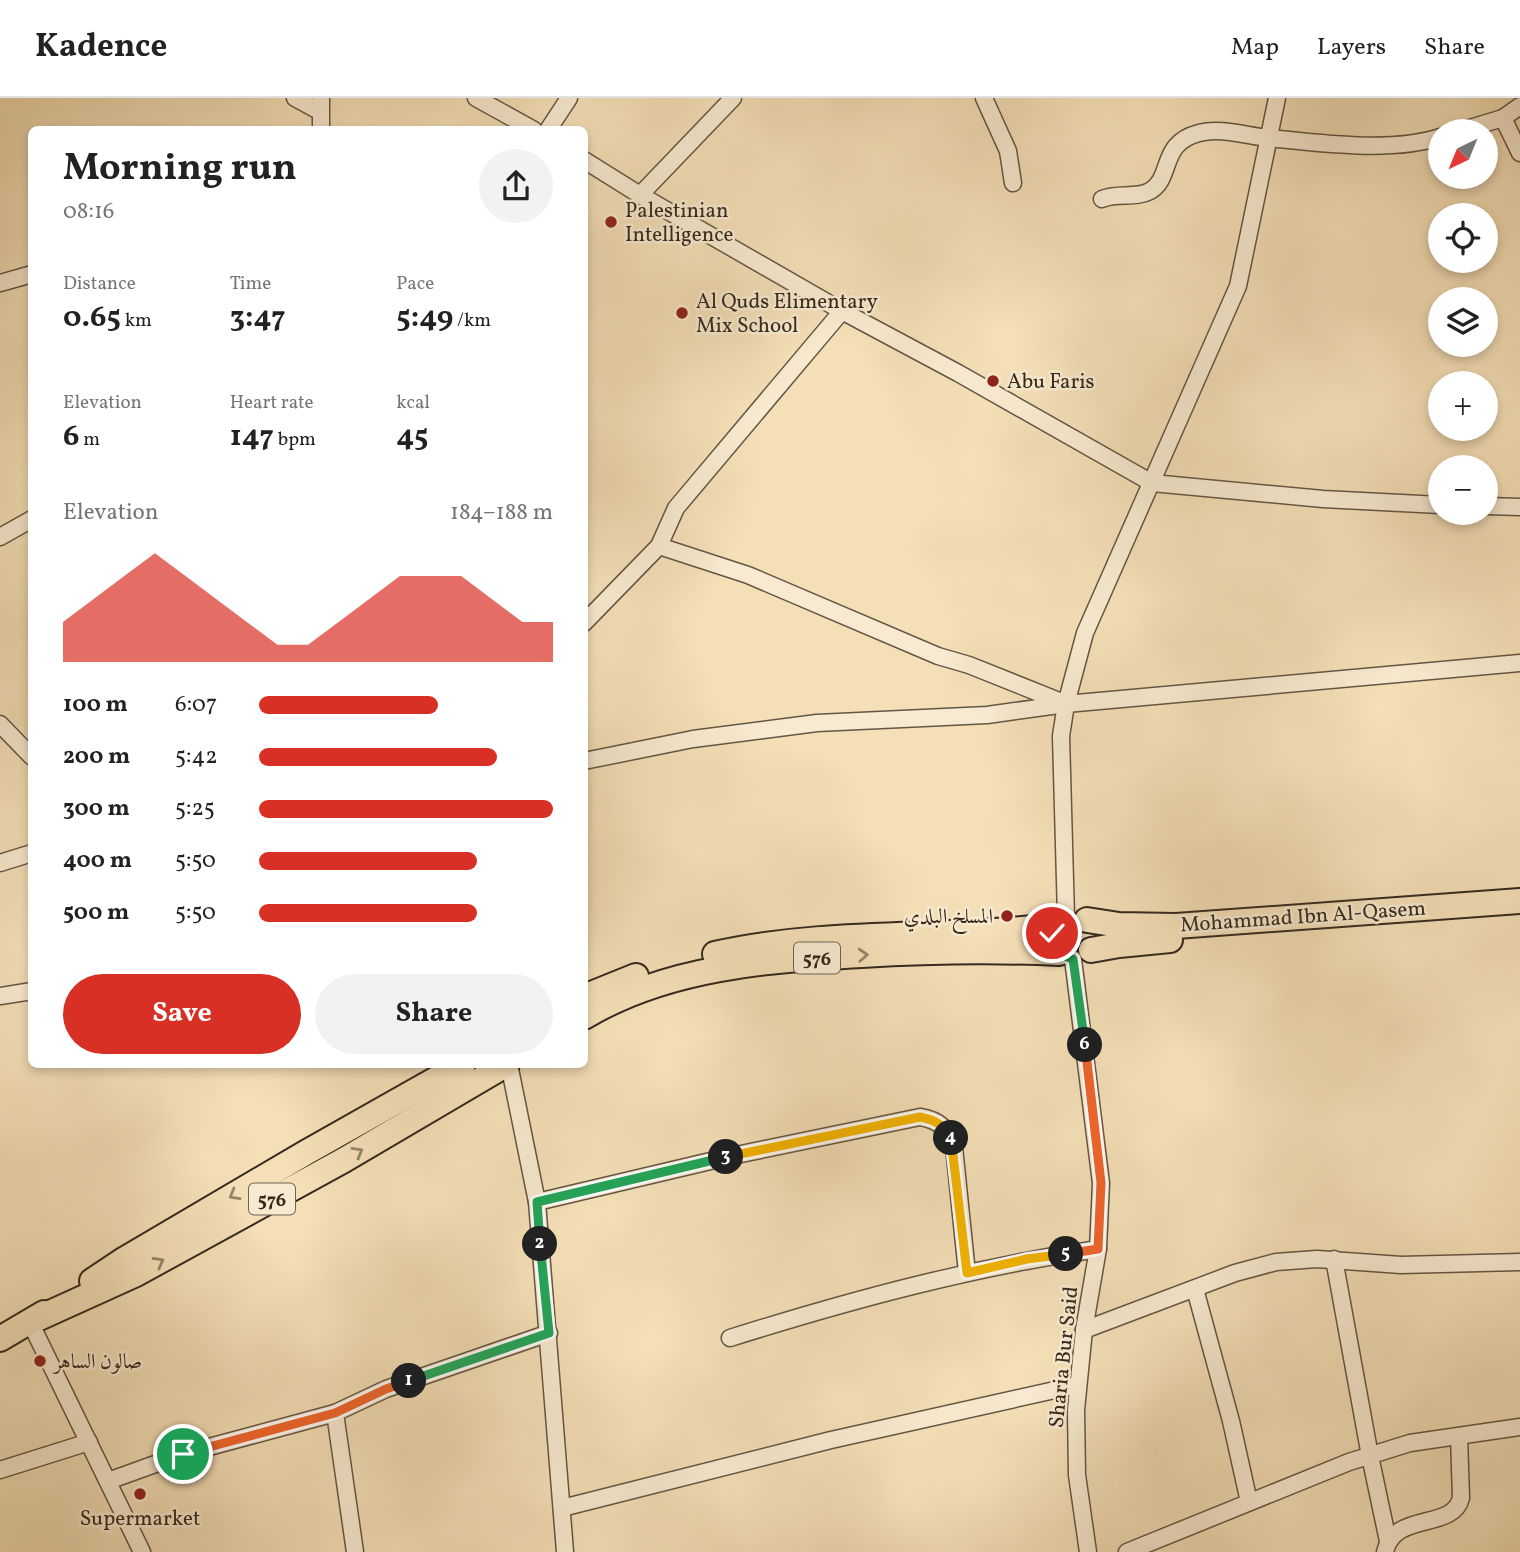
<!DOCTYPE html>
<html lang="en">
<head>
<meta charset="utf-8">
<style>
  :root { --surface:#fff; --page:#f2f2f2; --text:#222; --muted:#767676; --line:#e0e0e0; --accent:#d93025 }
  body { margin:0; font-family:Vollkorn,Amiri,serif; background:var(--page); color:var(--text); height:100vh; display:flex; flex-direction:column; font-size:26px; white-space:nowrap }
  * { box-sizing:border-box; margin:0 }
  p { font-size:23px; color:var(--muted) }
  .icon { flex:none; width:38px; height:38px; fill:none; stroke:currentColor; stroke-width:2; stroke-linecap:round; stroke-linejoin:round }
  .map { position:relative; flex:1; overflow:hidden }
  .drawer { position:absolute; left:28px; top:28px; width:560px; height:942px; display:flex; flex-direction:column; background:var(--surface); border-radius:10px; box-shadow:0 4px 10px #0003 }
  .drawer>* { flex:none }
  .needle { width:46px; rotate:223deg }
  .fabs { position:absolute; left:1428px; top:21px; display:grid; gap:14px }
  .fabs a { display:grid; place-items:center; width:70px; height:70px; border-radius:50%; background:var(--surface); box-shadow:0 4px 10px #0003; font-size:35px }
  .pin { position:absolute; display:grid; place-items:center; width:60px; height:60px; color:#fff; margin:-30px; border:4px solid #fff; border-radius:50%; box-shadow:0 2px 7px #0007 }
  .km { position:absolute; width:35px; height:35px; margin:-18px; border-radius:50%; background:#222; color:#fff; font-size:19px; line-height:35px; text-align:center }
  .round { display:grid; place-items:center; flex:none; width:74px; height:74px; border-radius:37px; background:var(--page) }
  .overview { display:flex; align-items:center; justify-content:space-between; height:119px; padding:0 35px }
  h1 { font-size:38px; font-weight:700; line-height:52px }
  .figures { display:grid; grid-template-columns:repeat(3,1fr); gap:10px; height:119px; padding:7px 35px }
  .figures div { display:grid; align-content:center }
  .figures b { font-size:30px; font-weight:700 }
  .figures small { font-size:19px; font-weight:400 }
  .figures p { font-size:19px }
  .chart { height:196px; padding:14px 35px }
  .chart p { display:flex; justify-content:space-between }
  .chart svg { width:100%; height:126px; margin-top:7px; fill:var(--accent); opacity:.7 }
  .cta { display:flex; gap:14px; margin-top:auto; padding:14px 35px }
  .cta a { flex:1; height:80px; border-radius:42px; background:var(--accent); color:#fff; font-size:28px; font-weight:700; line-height:80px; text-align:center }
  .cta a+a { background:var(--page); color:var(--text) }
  ul { padding:0 35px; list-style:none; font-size:23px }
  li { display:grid; grid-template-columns:112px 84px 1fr; align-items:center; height:52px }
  li i { height:18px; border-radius:9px; background:var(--accent) }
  header { display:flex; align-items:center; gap:42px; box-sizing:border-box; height:98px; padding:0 35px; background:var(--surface); border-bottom:2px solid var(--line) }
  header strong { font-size:33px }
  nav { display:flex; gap:38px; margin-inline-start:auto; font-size:24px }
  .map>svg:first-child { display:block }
</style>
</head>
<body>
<header>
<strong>Kadence</strong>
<nav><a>Map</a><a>Layers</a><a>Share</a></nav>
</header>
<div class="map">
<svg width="1520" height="1454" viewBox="0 0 1520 1454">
  <rect width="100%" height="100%" fill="#f4dfb7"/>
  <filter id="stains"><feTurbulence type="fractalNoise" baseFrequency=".00286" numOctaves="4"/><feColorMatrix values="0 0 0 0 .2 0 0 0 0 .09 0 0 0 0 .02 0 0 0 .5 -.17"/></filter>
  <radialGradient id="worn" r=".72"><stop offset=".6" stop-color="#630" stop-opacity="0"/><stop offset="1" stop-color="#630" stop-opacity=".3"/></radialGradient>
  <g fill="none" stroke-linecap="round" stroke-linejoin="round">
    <g stroke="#645644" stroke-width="19">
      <g id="street">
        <path d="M295,0l24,13"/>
        <path d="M476,0l58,32"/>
        <path d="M984,0l24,53 5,32"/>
        <path d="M1503,20l17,35"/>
        <path d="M321,32v-32"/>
        <path d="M548,32l21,-32"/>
        <path d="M1460,33l43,-13 17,-12"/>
        <path d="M584,62l56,35 202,116 116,62 194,110 171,16 117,6"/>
        <path d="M640,97l93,-97"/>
        <path d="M1102,101c15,-7 34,0 48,-8 23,-13 9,-48 49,-58 22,-6 48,3 70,5 51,5 122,15 171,-1"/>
        <path d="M0,185l32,-9"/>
        <path d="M1486,408l34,1"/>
        <path d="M0,439l32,-18"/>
        <path d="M659,448l89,29 190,81 31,9 95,38"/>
        <path d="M584,525l75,-77 17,-38 166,-197"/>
        <path d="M0,626l32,33"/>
        <path d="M584,663l109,-22 124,-16 170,-8 79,-11 454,-41"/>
        <path d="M0,765l32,-10"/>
        <path d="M1066,819l-5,-181 5,-32 19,-71 153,-347 39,-188"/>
        <path d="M1073,861l28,224 -3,66 -14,81 -8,80 1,65 11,77"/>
        <path d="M0,898l32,-5"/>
        <path d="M509,966l28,138 28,350"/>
        <path d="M537,1104l199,-47 184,-38c19,3 29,12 34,30l13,126"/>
        <path d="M1334,1161l36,197 18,85"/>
        <path d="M1195,1191l36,132 18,81"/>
        <path d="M30,1224l112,230"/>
        <path d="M1084,1232l151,-57 41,-11 41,-3 84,6 119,-3"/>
        <path d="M730,1240c121,-38 243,-71 368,-89"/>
        <path d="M335,1315l20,139"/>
        <path d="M0,1372l89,-28"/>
        <path d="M108,1383l75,-27 152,-41 51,-24 163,-56"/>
        <path d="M562,1410l269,-68 246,-55"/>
        <path d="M1127,1454l222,-90 61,-19 110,-16"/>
        <path d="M1385,1454c9,-41 68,-21 76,-54l-2,-62"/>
      </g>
    </g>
    <g stroke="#34291d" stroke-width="28">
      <g id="primary">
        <path d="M1087,822l32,5 57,1 344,-25"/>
        <path d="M1091,852l28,-5 51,-5"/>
        <path d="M715,856c111,-25 227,-15 340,-28"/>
        <path d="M584,899l52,-21"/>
        <path d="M584,919c83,-50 184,-57 278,-62 66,-4 131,-5 197,-2"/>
        <path d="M92,1183l33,-22 182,-107 156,-88"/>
        <path d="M30,1224l106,-48 208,-114 163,-96"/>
        <path d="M0,1241l44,-26"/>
      </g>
    </g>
    <use href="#street" stroke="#f8ead0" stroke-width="16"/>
    <use href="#primary" stroke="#f4dfb7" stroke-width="24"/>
  </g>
  <defs><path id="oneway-chevron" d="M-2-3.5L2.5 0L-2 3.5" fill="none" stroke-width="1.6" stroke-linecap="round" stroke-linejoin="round" transform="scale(1.75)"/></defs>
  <g stroke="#94846a">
    <use href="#oneway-chevron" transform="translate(863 857) rotate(-3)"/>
    <use href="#oneway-chevron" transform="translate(358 1054) rotate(-30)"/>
    <use href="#oneway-chevron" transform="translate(234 1097) rotate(150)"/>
    <use href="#oneway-chevron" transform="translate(159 1164) rotate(-29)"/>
  </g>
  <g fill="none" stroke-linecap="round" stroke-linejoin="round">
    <g stroke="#fff" stroke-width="14">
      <path id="split-1" d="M183,1356l152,-41 51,-24 23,-8"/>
    </g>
    <g stroke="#fff" stroke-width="14">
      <path id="split-2" d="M409,1283l140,-48 -9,-89"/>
    </g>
    <g stroke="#fff" stroke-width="14">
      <path id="split-3" d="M540,1146l-3,-42 189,-45"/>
    </g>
    <g stroke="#fff" stroke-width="14">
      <path id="split-4" d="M726,1059l194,-40c15,3 24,8 31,21"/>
    </g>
    <g stroke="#fff" stroke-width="14">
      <path id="split-5" d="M951,1040l16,135 60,-14 39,-5"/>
    </g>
    <g stroke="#fff" stroke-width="14">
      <path id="split-6" d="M1066,1156l32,-5 3,-66 -16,-138"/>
    </g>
    <g stroke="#fff" stroke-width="14">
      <path id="split-7" d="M1052,835c0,15 7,22 21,26l12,86"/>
    </g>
    <use href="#split-1" stroke="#f0652b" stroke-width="9"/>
    <use href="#split-2" stroke="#22a559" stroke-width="9"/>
    <use href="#split-3" stroke="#22a559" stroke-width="9"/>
    <use href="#split-4" stroke="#f5b400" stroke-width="9"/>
    <use href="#split-5" stroke="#f5b400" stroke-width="9"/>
    <use href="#split-6" stroke="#f0652b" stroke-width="9"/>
    <use href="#split-7" stroke="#22a559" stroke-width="9"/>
  </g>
  <g fill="#8f2418" stroke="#f8ead0" stroke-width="2.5">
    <circle cx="611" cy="124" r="7"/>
    <circle cx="682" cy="215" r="7"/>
    <circle cx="993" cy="283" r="7"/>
    <circle cx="1007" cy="818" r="7"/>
    <circle cx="40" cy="1263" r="7"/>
    <circle cx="140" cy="1396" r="7"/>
  </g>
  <g text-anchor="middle" stroke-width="5" stroke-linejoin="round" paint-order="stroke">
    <g fill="#f8ead0" stroke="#6f6353" stroke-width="2">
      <rect x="794" y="844.5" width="46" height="31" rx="5"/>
      <rect x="249" y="1085.5" width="46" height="31" rx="5"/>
    </g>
    <g font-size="19" font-weight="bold" fill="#34291d">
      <text x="817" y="867">576</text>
      <text x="272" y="1108">576</text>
    </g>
    <g font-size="21" fill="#34291d" stroke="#f8ead0" text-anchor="start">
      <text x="625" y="119">Palestinian<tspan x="625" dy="24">Intelligence</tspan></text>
      <text x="696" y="210">Al Quds Elimentary<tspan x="696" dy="24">Mix School</tspan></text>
      <text x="1007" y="290">Abu Faris</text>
      <text x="993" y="825" text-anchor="end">المسلخ البلدي</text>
      <text x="54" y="1270">صالون الساهر</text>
      <text x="140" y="1427" text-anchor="middle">Supermarket</text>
    </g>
    <g font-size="21" fill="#34291d" stroke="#f8ead0">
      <text transform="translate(1303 818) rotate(-4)" y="7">Mohammad Ibn Al-Qasem</text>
      <text transform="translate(1063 1259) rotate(-84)" y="7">Sharia Bur Said</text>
    </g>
  </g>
  <rect width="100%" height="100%" filter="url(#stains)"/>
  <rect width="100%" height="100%" fill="url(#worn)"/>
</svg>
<div class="fabs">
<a><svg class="needle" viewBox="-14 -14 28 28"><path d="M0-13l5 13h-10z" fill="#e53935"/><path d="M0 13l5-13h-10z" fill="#767676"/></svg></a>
<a><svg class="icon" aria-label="locate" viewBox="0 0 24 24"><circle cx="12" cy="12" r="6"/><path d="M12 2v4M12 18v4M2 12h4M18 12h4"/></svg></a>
<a><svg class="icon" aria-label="layers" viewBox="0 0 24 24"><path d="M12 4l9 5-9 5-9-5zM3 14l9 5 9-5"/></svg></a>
<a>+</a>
<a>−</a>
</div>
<div class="pin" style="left:183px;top:1356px;background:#1e9e55"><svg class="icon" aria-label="arrive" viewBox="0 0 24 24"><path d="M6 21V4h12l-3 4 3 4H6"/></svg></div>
<div class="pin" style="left:1052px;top:835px;background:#d93025"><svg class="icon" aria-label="check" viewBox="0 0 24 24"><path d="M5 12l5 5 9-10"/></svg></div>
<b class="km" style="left:409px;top:1283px">1</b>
<b class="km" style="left:540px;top:1146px">2</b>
<b class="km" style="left:726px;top:1059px">3</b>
<b class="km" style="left:951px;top:1040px">4</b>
<b class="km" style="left:1066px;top:1156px">5</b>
<b class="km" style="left:1085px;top:947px">6</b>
<section class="drawer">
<div class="overview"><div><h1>Morning run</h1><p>08:16</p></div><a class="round"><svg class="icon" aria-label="share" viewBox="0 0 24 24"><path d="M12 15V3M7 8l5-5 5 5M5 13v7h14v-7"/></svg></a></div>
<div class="figures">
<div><p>Distance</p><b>0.65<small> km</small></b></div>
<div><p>Time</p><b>3:47</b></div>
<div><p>Pace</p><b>5:49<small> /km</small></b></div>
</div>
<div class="figures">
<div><p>Elevation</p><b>6<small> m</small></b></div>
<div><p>Heart rate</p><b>147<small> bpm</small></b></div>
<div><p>kcal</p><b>45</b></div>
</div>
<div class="chart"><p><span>Elevation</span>184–188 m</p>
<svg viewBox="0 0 160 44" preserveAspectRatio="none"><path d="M0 44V30L10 22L20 14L30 6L40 14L50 22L60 30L70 38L80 38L90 30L100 22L110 14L120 14L130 14L140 22L150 30L160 30V44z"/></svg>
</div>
<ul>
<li><b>100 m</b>6:07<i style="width:61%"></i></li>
<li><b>200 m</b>5:42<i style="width:81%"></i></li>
<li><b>300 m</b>5:25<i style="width:100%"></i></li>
<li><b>400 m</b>5:50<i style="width:74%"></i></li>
<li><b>500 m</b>5:50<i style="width:74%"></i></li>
</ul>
<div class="cta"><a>Save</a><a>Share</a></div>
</section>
</div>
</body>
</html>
